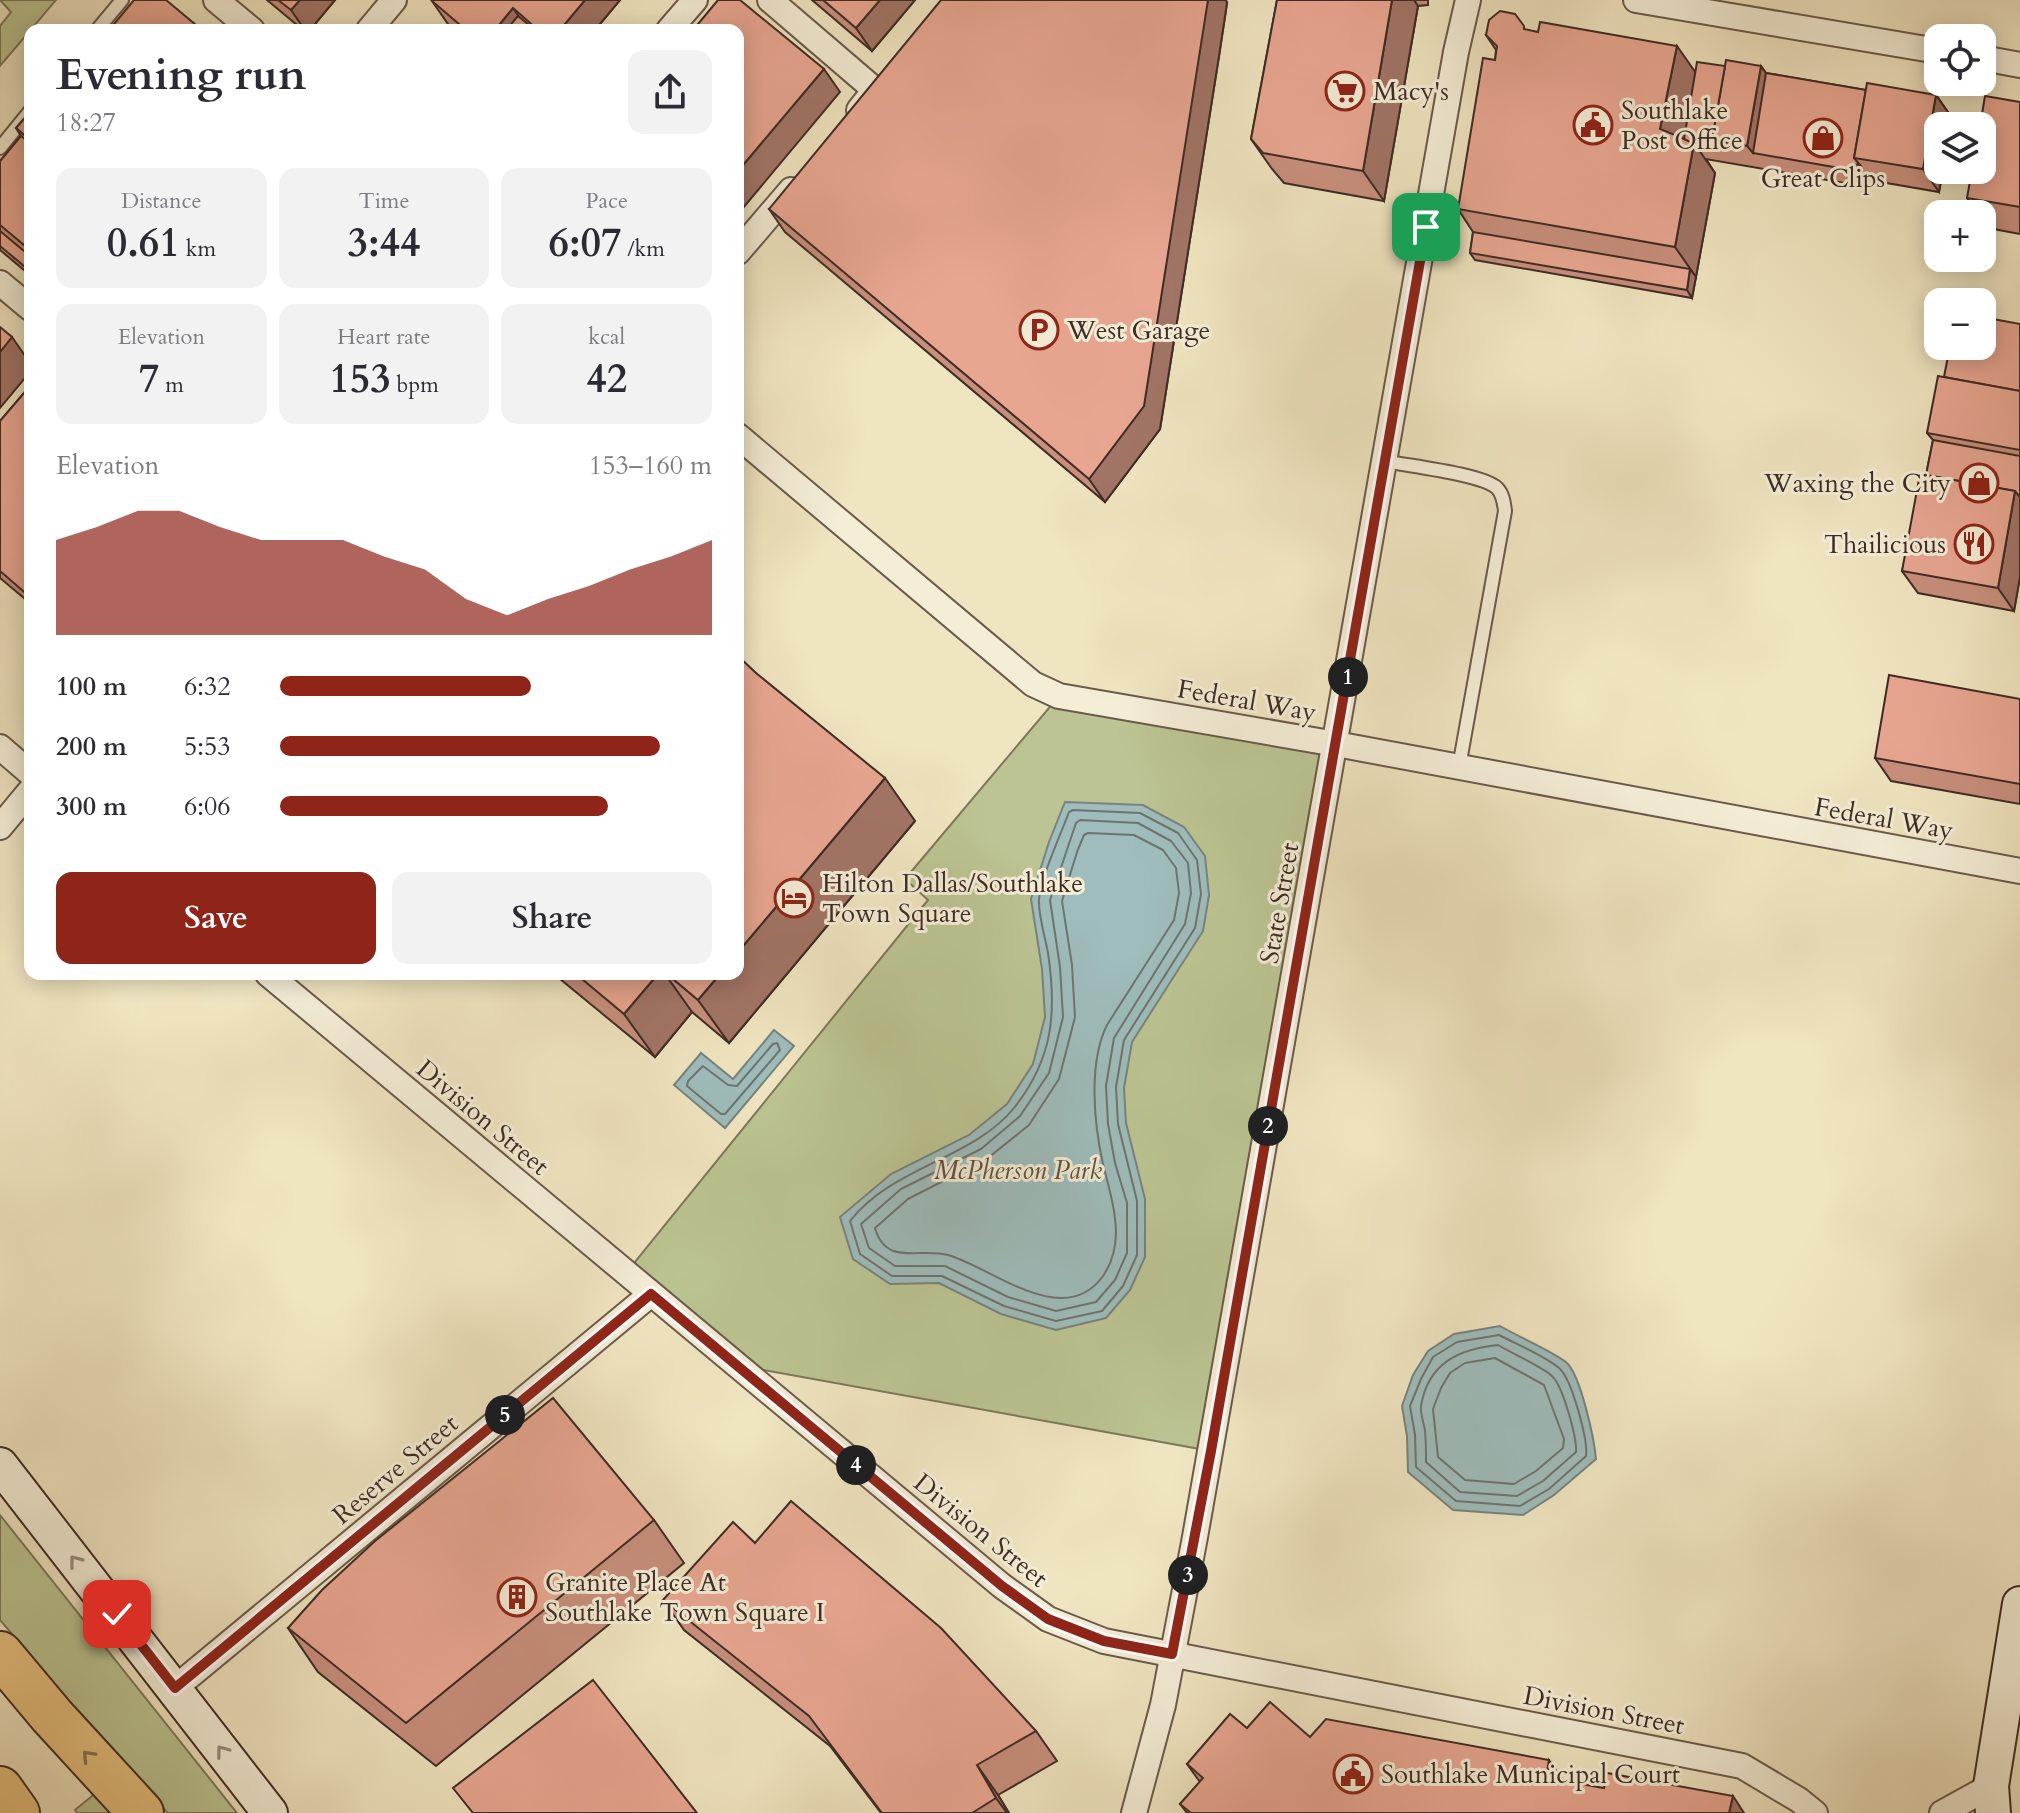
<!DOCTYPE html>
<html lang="en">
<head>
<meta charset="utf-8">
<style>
  :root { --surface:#fff; --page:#f2f2f3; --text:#2b2b33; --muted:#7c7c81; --accent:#8f2418 }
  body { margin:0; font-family:Cardo,serif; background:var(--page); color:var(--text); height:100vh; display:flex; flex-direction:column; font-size:30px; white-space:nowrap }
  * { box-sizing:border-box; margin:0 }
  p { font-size:26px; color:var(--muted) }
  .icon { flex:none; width:44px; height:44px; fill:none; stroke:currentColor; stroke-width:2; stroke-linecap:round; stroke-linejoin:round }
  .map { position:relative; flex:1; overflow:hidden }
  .panel { position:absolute; left:24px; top:24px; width:720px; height:956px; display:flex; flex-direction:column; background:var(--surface); border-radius:16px; box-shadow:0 4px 20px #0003 }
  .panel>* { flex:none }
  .buttons { position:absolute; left:1924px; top:24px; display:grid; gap:16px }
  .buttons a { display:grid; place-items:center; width:72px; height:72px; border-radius:16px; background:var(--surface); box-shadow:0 4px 20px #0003; font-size:40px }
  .pin { position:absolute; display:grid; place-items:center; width:68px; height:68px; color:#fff; margin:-34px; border-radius:16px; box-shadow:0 4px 12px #0006 }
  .km { position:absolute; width:40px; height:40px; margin:-20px; border-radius:50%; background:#222; color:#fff; font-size:22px; line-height:40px; text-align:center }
  .round { display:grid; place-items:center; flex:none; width:84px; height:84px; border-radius:16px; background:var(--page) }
  .summary { display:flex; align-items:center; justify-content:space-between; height:136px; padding:0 32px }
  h1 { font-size:44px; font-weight:600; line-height:60px }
  .stats { display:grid; grid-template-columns:repeat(3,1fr); gap:12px; height:136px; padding:8px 32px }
  .stats div { display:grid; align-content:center; border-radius:16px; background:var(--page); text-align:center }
  .stats b { font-size:40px; font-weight:600 }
  .stats small { font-size:22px; font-weight:400 }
  .stats p { font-size:22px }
  .chart { height:224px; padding:16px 32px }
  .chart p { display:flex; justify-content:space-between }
  .chart svg { width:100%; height:144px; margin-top:8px; fill:var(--accent); opacity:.7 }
  .action { display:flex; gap:16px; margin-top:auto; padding:16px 32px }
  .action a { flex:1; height:92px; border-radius:16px; background:var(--accent); color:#fff; font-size:32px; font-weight:600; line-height:92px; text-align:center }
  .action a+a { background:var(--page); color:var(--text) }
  ul { padding:0 32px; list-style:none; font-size:26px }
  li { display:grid; grid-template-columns:128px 96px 1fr; align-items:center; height:60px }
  li i { height:20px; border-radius:10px; background:var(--accent) }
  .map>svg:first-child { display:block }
</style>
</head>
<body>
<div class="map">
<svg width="2020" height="1813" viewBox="0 0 2020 1813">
  <rect width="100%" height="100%" fill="#f0e5c1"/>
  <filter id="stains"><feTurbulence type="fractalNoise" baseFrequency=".0025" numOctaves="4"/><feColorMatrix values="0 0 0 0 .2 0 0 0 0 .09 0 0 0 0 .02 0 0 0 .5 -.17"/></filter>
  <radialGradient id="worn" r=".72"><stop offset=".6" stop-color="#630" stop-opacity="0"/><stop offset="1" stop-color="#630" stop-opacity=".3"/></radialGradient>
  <g fill="#bbc492" stroke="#7c785b" stroke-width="2">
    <path d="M0,0h56l-56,66v-40l11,-14z"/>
    <path d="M1059,696l277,48 -125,707 -475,-86 -110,-92 302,-373 -23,-21z"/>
    <path d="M0,1515l237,298h-69l-39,-41 -129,-152z"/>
    <path d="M103,1787l24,26h-50l-2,-3z"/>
  </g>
  <g fill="#9ebdbc" stroke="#78837f" stroke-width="2">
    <path d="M1065,802l78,3 41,22 21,29 4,39 -6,36 -71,111 -8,46 2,35 19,76v58l-15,33 -24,28 -50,12 -55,-16 -62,-31 -49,1 -37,-25 -13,-42 51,-43 78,-39 38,-31 26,-40 12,-47 -3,-48 -11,-70 18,-57z"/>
    <path d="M774,1030l20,16 -69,82 -51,-43 27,-32 32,26z"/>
    <path d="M1500,1326c15,9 56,27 67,37 14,14 27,75 29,96l-42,36 -31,20 -70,-5 -45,-38 -1,-36 -5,-30 11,-31 15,-24 26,-17z"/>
  </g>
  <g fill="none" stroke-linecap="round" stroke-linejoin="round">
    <g stroke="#6e7470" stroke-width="2">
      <path d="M1073,810l67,3 38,20 19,27 4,34 -6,34 -71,112 -8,47 2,37 19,77v54l-14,31 -21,25 -46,10 -52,-15 -62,-30h-50l-32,-22 -10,-33c42,-54 124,-63 164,-113 39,-49 43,-95 34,-155 -3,-17 -10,-38 -9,-54 2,-22 22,-65 30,-87z"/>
      <path d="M1080,820l58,3 33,18 17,22 3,30 -6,31 -71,114 -8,48 2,38 7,39 12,40v50l-12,27 -19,22 -40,9 -48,-14 -63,-31h-50l-26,-18 -8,-24 40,-35 80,-40 39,-33 29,-43 14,-56 -3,-50 -10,-67 26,-77z"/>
      <path d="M1088,833l46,2 29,15 13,18 3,25 -5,27 -67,105c-19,38 -13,99 -4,139 9,37 24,77 0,112 -39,55 -112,-9 -155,-21 -28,-8 -62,12 -73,-27l33,-29 80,-41 41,-33 30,-46 16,-62 -3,-52 -10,-64 15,-49 7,-17z"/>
      <path d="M777,1043l3,7 -55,64h-4l-34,-28 1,-5 15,-15 25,19 9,1 36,-42z"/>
      <path d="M1499,1335c17,9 46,21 60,33 13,11 29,72 27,88l-37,33 -29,17 -64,-5 -40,-34 -1,-32 -5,-29 11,-27 12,-22 24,-15z"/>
      <path d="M1498,1345c13,8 45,22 54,31 11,10 25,62 24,76l-33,29 -26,15 -57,-4 -34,-30c0,-10 0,-21 -1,-31 -1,-8 -5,-17 -4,-25 7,-43 38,-57 77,-61z"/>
      <path d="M1495,1358l49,27 20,54 -1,9 -27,23 -22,13 -49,-4 -27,-23 -5,-48 8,-21 9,-15 15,-10z"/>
    </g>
    <g stroke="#6a5a4b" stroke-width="16">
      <g id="service">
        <path d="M97,30l25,-30"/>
        <path d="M0,148l30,-37"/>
        <path d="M1385,461c23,5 97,13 112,27 6,6 7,15 8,23l-46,256"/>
      </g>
    </g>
    <g stroke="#6a5a4b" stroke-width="28">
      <g id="minor">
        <path d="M216,0l36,30"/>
        <path d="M770,0l105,90 -16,20"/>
        <path d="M1636,0l302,51"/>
        <path d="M369,30l25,-30"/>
        <path d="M669,30l26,-30"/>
        <path d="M1982,58l38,7"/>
        <path d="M738,252l53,-62"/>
        <path d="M0,283l30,25"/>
        <path d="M738,436l295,248 26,12 277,48 684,127"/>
        <path d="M0,747l30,26"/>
        <path d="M0,827l30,-36"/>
        <path d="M268,974l734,612 46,33 56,22 638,125 57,34 16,13"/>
        <path d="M175,1688l476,-394"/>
        <path d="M1134,1813l29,-108 32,-168 261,-1485 12,-52"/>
        <path d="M1942,1813l49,-27"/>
      </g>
    </g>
    <g stroke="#3e2b24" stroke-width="38">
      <g id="secondary">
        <path d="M0,1465l270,348"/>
        <path d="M1993,1813l-2,-27 29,-182"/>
      </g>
    </g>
    <g stroke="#3e2b24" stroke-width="48">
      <g id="motorway">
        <path d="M0,1654l52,62 89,97"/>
        <path d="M0,1789l17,24"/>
      </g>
    </g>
    <use href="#service" stroke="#f5eed7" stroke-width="12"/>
    <use href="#minor" stroke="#f5eed7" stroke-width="24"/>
    <use href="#secondary" stroke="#f5eed7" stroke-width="34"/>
    <use href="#motorway" stroke="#e8c280" stroke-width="44"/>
  </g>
  <g fill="#c88f7d" stroke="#3e2b24" stroke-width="2">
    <path d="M267,0h68l-25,30h-7z"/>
    <path d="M620,0l-25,30h-140l-7,-6 -16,-23z"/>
    <path d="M812,0h103l-43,51z"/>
    <path d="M1277,0h151v5l-10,1 -34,195 -100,-18 -12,-14 -21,-30z"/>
    <path d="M1227,3l-8,53 -59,373 -55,73 -320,-270 -16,-23z"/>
    <path d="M1527,30l168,42 30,-6h36l5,7 100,17 70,5 16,23 -2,8h-12v44h5l-4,22 -76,-13 -1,7 -156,-27 9,14 -23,125 -217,-38 -5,-7 3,-21 -15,-23 37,-149 1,-10 -10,-15z"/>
    <path d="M2020,102v132l-32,-6 -6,-9v-5h-4l-11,-16z"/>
    <path d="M30,112v163l-30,-25v-89l21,-25 -5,-8z"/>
    <path d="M2020,324v253l-6,34 -96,-18 -16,-22 24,-96 7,-35 -6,-7 17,-56z"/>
    <path d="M30,386v217l-30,-25v-157z"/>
    <path d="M2020,699v105l-129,-23 -16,-23z"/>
    <path d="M915,821l-186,222 -37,-31 -37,45 -101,-83h184z"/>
    <path d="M654,1520l30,43 -248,203 -118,-94 -30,-44z"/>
    <path d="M755,1543l281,188 21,30 -59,34 11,18h-128l-51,-67 -146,-116 -21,-30z"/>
    <path d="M1247,1728l63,9 434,76h-557l-7,-9 20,-22 -13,-18z"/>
  </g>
  <g fill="#a27466" stroke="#3e2b24" stroke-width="2">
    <path d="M300,0h35l-25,30h-5l-14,-20z"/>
    <path d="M585,0h35l-25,30h-35z"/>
    <path d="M880,0h35l-43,51 -16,-23z"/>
    <path d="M1208,0h18l1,3 -8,53 -59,373 -55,73 -16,-23z"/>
    <path d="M1392,0h22l4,6 -34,195 -21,-30z"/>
    <path d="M513,8l15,22h-33z"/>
    <path d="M1677,46l21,30 -17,83 -21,-30z"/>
    <path d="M1761,66l16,23 -24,64 -6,-7z"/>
    <path d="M824,69l16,23 -102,122v-43z"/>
    <path d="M1936,95l16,23 -2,8h-12v44h5l-4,22 -16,-23z"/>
    <path d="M1694,143l21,30 -19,104 -21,-30z"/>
    <path d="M1853,164l10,15 -1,7 -11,-16z"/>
    <path d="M1690,269l6,8 -4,21 -5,-8z"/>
    <path d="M12,337l18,26v9l-30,36v-56z"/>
    <path d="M2015,491l5,6v80l-6,34 -16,-23z"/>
    <path d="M885,778l30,43 -186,222 -31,-43 22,-26h18v-22z"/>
    <path d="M658,974h7l27,38 -37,45 -31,-43z"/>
    <path d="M1549,1760l21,30 -24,-12z"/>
    <path d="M977,1765l21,30 11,18h-2l-11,-15z"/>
    <path d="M1733,1796l11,17h-15z"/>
  </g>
  <g fill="#e8a691" stroke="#3e2b24" stroke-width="2">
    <path d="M134,0h32l36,30h-93z"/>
    <path d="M278,0h22l-9,10z"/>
    <path d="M433,0h152l-25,30h-22l-25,-22 -18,22h-29l-34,-29z"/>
    <path d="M718,0h22l84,69 -86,102v-141h-45z"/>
    <path d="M823,0h57l-24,28z"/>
    <path d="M941,0h267l-64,406 -55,73 -320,-270z"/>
    <path d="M1277,0h115l-29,171 -100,-18 -12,-14z"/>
    <path d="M1500,11l15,3 9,12v3l14,3 2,-10 137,24 -17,83 34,14 -19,104 -217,-38 25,-151 12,2 2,-14 -11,-11 3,-15z"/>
    <path d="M518,16l17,14h-29z"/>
    <path d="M1726,60l35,6 -14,80 -35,-6z"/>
    <path d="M1697,62l28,4 -13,74 5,7 -23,-3 -10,-5z"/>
    <path d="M1766,73l100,17 -12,68 6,7 -7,-1 -2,6 -98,-17z"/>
    <path d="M1867,83l69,12 -13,74 -69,-11z"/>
    <path d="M1985,96l35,6v105l-53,-9 5,-28h10v-44h-2z"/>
    <path d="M30,112v28l-14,-12z"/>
    <path d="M21,136l9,7v107l-30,-25v-64z"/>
    <path d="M0,231l30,25v15l-30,-25z"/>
    <path d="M1473,232l217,37 -3,21 -217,-37z"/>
    <path d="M1982,317l38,7v67l-76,-14 6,-31h32z"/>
    <path d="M0,327l12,10 -12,15z"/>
    <path d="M1938,376l82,15v59l-93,-17z"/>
    <path d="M30,386v211l-30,-26v-150z"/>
    <path d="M1933,440l87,16v41l-5,-6 -89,-16z"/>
    <path d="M1920,474l95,17 -17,97 -96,-17z"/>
    <path d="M738,656l18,17 129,105 -147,174z"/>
    <path d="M1889,675l131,24v85l-145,-26z"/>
    <path d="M576,974h82l-34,40z"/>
    <path d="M667,974h53l-22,26z"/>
    <path d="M553,1398l101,122 -248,203 -118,-95 34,-38 53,-49z"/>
    <path d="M791,1501l150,127 95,103 -59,34 19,33 -24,15h-90l-73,-97 -146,-116 70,-78 22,21z"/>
    <path d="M593,1680l104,133h-224l-20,-25z"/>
    <path d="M1270,1702l40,35 16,-18 223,41 -3,18 58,10 3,-15 126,23 -4,17h-538l-11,-9 23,-26 -16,-14 43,-50 17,14z"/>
  </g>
  <defs><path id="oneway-chevron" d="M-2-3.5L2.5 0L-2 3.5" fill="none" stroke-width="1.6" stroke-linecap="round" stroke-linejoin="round" transform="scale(2)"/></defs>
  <g stroke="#9a8c7e">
    <use href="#oneway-chevron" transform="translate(75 1561) rotate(-128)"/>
    <use href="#oneway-chevron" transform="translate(222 1751) rotate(-127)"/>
  </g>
  <use stroke="#8a6f4d" href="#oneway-chevron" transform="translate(88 1756) rotate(-133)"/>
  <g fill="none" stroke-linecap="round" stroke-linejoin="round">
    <g stroke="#fff" stroke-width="16">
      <path id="route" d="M117,1614l58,74 476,-394 351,292 46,33 56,22 68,13 39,-203 215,-1224"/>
    </g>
    <use href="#route" stroke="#8f2418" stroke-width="10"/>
  </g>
  <defs>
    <g id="supermarket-ring" transform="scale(2)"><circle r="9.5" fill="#f5eed7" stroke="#8f2418" stroke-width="1.5"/><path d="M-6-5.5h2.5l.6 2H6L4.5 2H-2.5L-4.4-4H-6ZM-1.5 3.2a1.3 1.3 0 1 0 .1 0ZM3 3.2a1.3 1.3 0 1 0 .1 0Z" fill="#8f2418"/></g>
    <g id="civic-ring" transform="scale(2)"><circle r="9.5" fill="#f5eed7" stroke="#8f2418" stroke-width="1.5"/><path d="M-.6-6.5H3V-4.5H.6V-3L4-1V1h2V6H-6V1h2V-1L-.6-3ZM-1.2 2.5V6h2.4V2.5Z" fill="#8f2418"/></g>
    <g id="shop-ring" transform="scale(2)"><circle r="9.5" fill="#f5eed7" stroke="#8f2418" stroke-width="1.5"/><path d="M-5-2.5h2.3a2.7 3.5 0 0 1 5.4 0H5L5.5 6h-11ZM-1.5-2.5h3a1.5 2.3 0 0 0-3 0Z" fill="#8f2418"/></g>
    <g id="parking-ring" transform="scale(2)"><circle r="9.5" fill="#f5eed7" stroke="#8f2418" stroke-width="1.5"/><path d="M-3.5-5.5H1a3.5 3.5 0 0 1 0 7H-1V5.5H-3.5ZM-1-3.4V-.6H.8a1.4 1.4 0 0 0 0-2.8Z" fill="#8f2418"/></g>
    <g id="restaurant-ring" transform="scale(2)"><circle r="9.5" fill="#f5eed7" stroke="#8f2418" stroke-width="1.5"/><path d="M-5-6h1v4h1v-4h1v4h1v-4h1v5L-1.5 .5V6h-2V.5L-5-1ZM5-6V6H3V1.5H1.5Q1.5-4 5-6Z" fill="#8f2418"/></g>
    <g id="hotel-ring" transform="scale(2)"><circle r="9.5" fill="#f5eed7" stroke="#8f2418" stroke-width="1.5"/><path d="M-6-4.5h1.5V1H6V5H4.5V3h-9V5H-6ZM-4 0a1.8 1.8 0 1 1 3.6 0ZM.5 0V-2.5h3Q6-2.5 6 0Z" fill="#8f2418"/></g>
    <g id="building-ring" transform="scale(2)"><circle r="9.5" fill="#f5eed7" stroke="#8f2418" stroke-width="1.5"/><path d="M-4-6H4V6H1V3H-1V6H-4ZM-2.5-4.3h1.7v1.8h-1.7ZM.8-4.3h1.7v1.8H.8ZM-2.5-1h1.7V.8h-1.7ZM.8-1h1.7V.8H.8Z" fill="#8f2418"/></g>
  </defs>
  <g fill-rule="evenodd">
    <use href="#supermarket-ring" x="1345" y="91"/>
    <use href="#civic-ring" x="1593" y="125"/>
    <use href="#shop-ring" x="1823" y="138"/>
    <use href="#parking-ring" x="1039" y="330"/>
    <use href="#shop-ring" x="1979" y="483"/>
    <use href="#restaurant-ring" x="1974" y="544"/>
    <use href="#hotel-ring" x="794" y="898"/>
    <use href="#building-ring" x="517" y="1597"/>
    <use href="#civic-ring" x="1353" y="1774"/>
  </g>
  <g text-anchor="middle" stroke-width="6" stroke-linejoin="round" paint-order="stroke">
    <g font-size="26" fill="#3e2b24" stroke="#f5eed7" text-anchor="start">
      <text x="1373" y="100">Macy's</text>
      <text x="1621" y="119">Southlake<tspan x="1621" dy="30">Post Office</tspan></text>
      <text x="1823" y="187" text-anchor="middle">Great Clips</text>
      <text x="1067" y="339">West Garage</text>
      <text x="1951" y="492" text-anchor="end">Waxing the City</text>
      <text x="1946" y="553" text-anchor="end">Thailicious</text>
      <text x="822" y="892">Hilton Dallas/Southlake<tspan x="822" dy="30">Town Square</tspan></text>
      <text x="545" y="1591">Granite Place At<tspan x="545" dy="30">Southlake Town Square I</tspan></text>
      <text x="1381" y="1783">Southlake Municipal Court</text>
    </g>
    <g font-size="26" fill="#3e2b24" stroke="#f5eed7">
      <text transform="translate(1247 700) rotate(10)" y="9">Federal Way</text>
      <text transform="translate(1884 818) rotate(10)" y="9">Federal Way</text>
      <text transform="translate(1279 903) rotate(-80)" y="9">State Street</text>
      <text transform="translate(483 1117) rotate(40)" y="9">Division Street</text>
      <text transform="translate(395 1469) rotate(-40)" y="9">Reserve Street</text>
      <text transform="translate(981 1530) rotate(39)" y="9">Division Street</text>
      <text transform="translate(1604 1710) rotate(11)" y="9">Division Street</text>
    </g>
    <g font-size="26" font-style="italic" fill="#5d5140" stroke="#f5eed7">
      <text x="1018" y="1179">McPherson Park</text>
    </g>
  </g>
  <rect width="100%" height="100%" filter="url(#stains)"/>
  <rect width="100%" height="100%" fill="url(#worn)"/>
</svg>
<div class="buttons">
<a><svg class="icon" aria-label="locate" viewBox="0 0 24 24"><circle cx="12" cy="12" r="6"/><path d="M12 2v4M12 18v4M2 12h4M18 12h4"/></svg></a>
<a><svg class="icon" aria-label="layers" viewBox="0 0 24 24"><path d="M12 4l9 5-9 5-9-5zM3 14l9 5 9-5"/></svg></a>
<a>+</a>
<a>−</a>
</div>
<div class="pin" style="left:1426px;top:227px;background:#1e9e55"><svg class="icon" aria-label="arrive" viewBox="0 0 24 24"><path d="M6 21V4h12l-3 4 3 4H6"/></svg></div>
<div class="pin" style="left:117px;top:1614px;background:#d93025"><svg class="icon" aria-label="check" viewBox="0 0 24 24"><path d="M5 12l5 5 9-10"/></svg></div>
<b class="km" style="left:1348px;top:677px">1</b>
<b class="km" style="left:1268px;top:1126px">2</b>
<b class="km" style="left:1188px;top:1575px">3</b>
<b class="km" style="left:856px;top:1465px">4</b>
<b class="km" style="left:505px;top:1415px">5</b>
<section class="panel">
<div class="summary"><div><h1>Evening run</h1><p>18:27</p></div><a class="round"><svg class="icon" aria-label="share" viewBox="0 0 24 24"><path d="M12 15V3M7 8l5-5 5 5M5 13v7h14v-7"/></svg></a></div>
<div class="stats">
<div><p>Distance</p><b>0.61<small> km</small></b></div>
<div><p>Time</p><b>3:44</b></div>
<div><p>Pace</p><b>6:07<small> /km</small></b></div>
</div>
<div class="stats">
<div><p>Elevation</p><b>7<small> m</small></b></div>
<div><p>Heart rate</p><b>153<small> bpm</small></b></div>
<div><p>kcal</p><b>42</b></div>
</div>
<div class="chart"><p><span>Elevation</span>153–160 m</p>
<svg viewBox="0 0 160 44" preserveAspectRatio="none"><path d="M0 44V15L10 11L20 6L30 6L40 11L50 15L60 15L70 15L80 20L90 24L100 33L110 38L120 33L130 29L140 24L150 20L160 15V44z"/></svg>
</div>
<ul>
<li><b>100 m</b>6:32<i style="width:58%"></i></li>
<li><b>200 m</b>5:53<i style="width:88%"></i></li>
<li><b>300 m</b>6:06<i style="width:76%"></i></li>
</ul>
<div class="action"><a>Save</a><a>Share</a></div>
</section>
</div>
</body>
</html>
